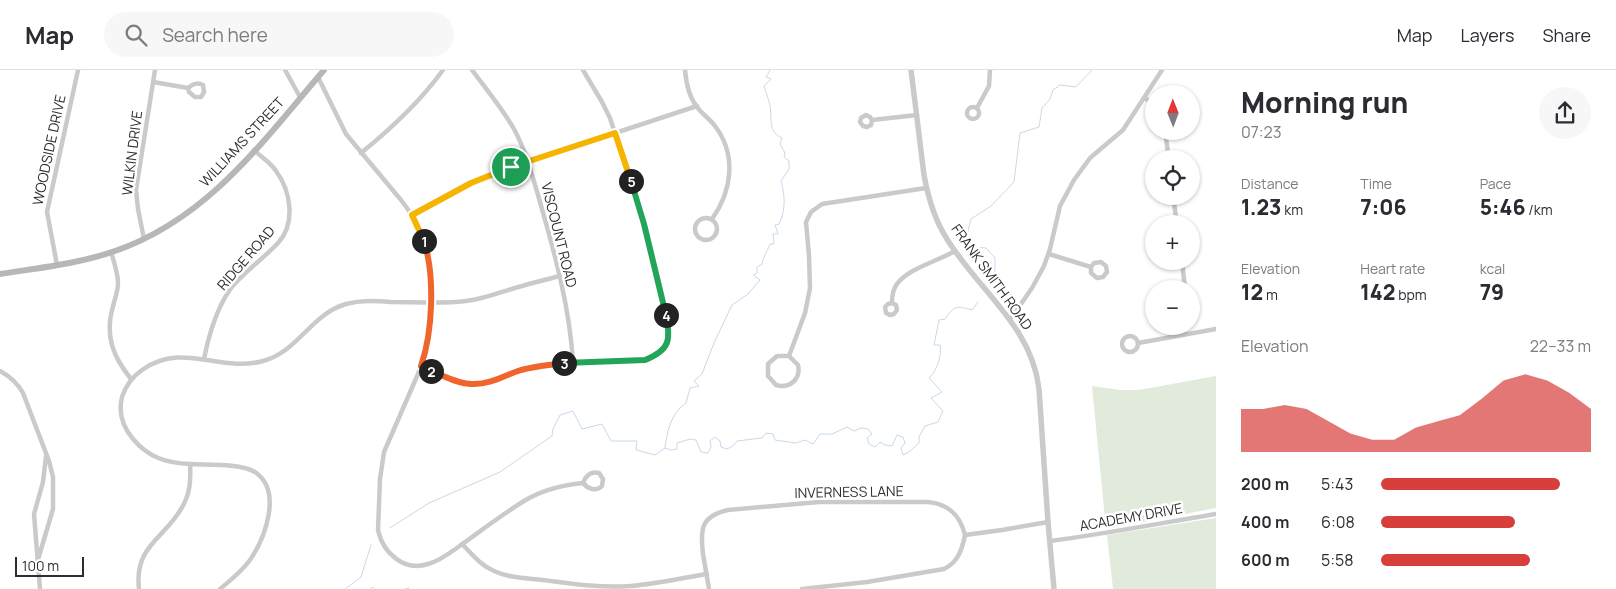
<!DOCTYPE html>
<html lang="en">
<head>
<meta charset="utf-8">
<style>
  :root { --surface:#fff; --page:#f7f7f7; --text:#2b2b33; --muted:#7c7c81; --line:#e1e1e2; --accent:#d83e3b }
  body { margin:0; font-family:Manrope,sans-serif; background:var(--page); color:var(--text); height:100vh; display:flex; flex-direction:column; font-size:19px; white-space:nowrap }
  * { box-sizing:border-box; margin:0 }
  p { font-size:16px; color:var(--muted) }
  .icon { flex:none; width:28px; height:28px; fill:none; stroke:currentColor; stroke-width:2; stroke-linecap:round; stroke-linejoin:round }
  .map { position:relative; flex:1; overflow:hidden }
  .side { display:flex; flex-direction:column; background:var(--surface); width:400px }
  .side>* { flex:none }
  .needle { width:32px; rotate:359deg }
  .controls { position:absolute; left:1145px; top:15px; display:grid; gap:10px }
  .controls a { display:grid; place-items:center; width:55px; height:55px; border-radius:50%; background:var(--surface); box-shadow:0 1px 4px #0004; font-size:25px }
  .scale { position:absolute; left:15px; bottom:12px; width:69px; box-sizing:border-box; padding-left:5px; border:2px solid #2d2d2d; border-top:0; font-size:14px; line-height:18px; white-space:nowrap; color:#2d2d2d; -webkit-text-stroke:4px #fff; paint-order:stroke }
  .pin { position:absolute; display:grid; place-items:center; width:42px; height:42px; color:#fff; margin:-21px; border:2px solid #fff; border-radius:50%; box-shadow:0 1px 5px #0007 }
  .km { position:absolute; width:25px; height:25px; margin:-12px; border-radius:50%; background:#222; color:#fff; font-size:14px; line-height:25px; text-align:center }
  .round { display:grid; place-items:center; flex:none; width:52px; height:52px; border-radius:26px; background:var(--page) }
  .overview { display:flex; align-items:center; justify-content:space-between; height:85px; padding:0 25px }
  h1 { font-size:28px; font-weight:800; line-height:38px }
  .metrics { display:grid; grid-template-columns:repeat(3,1fr); gap:8px; height:85px; padding:5px 25px }
  .metrics div { display:grid; align-content:center }
  .metrics b { font-size:21px; font-weight:800 }
  .metrics small { font-size:14px; font-weight:400 }
  .metrics p { font-size:14px }
  .chart { height:140px; padding:10px 25px }
  .chart p { display:flex; justify-content:space-between }
  .chart svg { width:100%; height:90px; margin-top:5px; fill:var(--accent); opacity:.7 }
  ul { padding:0 25px; list-style:none; font-size:16px }
  li { display:grid; grid-template-columns:80px 60px 1fr; align-items:center; height:38px }
  li i { height:12px; border-radius:6px; background:var(--accent) }
  header { display:flex; align-items:center; gap:30px; box-sizing:border-box; height:70px; padding:0 25px; background:var(--surface); border-bottom:1px solid var(--line) }
  header strong { font-size:24px }
  nav { display:flex; gap:28px; margin-inline-start:auto; font-size:18px }
  .search { width:350px; height:45px; background:var(--page); display:flex; align-items:center; gap:12px; box-sizing:border-box; padding:0 18px; border-radius:28px; color:var(--muted); font-size:19px }
  main { display:flex; flex:1; min-height:0 }
  .map>svg:first-child { display:block }
</style>
</head>
<body>
<header>
<strong>Map</strong>
<div class="search"><svg class="icon" aria-label="search" viewBox="0 0 24 24"><circle cx="10" cy="10" r="6"/><path d="M15 15l6 6"/></svg>Search here</div>
<nav><a>Map</a><a>Layers</a><a>Share</a></nav>
</header>
<main>
<div class="map">
<svg width="1216" height="519" viewBox="0 0 1216 519">
  <rect width="100%" height="100%" fill="#fff"/>
  <g fill="#e2eadc">
    <path d="M1216,306v132l-110,21 -14,-143 28,4h19z"/>
    <path d="M1216,448v71h-103l-6,-54z"/>
  </g>
  <g fill="none" stroke-linecap="round" stroke-linejoin="round">
    <g stroke="#c9d9e8" stroke-width="1">
      <path d="M991,211l4,-11v-12l-9,-10 -14,-1 -7,-5 6,-23 20,-13 23,-24 6,-49 19,-6 3,-19 8,-9 3,-9 7,-5 16,2 16,-17"/>
      <path d="M665,378c2,-17 6,-35 21,-45l4,-15 9,-2 -5,-5 8,-7 12,-31 18,-38 16,-11 12,-14 -7,-5 4,-2v-6l5,-3c2,-9 5,-12 8,-20h4l-1,-10h5l-3,-9 4,-1c7,-14 6,-29 2,-43l8,-12v-8l-5,-4 1,-4 -5,-9 2,-6c-14,-6 -10,-19 -12,-32 -1,-6 -4,-13 -6,-20l7,-7 -5,-2 4,-6 -1,-1"/>
      <path d="M390,458l39,-25 71,-31 52,-36 1,-7 7,-14 13,-4 9,18 20,-5 9,17h26l-1,9 19,5 10,-7 6,2 6,-1v-6l13,-4 6,1 5,12 7,1 3,-6 -1,-6 5,-4 5,4 1,6 6,2 6,-3 4,-5 25,-3 4,-5 7,1 2,6 21,3 9,-3 8,4 7,-10h12l15,-7 7,4 7,-3 7,1 4,5 -5,4 2,6 6,3 5,-5 5,3 7,1 5,-11 6,2 2,6 -4,5 2,7 6,-3 10,-9v-6l6,-11 13,-4 5,-11 -12,-13 11,-6 -13,-14c8,-7 13,-23 11,-33h-6l5,-25 6,-1c10,-14 11,-13 27,-9l6,-8"/>
      <path d="M345,519l16,-12 10,-32"/>
      <path d="M370,519l3,-2 2,2"/>
      <path d="M405,519l4,-1v1"/>
    </g>
    <g stroke="#cacaca" stroke-width="4.5">
      <path d="M285,0l15,27"/>
      <path d="M472,0c14,19 30,38 42,59 12,22 19,49 26,73 15,52 30,107 33,161"/>
      <path d="M685,0c1,12 4,27 12,37 5,7 13,12 18,19 22,29 17,65 -3,93"/>
      <path d="M318,7l28,57 55,66 11,15 11,24 6,25 1,17 -2,61 -10,32 -34,78 -4,27 -2,51c5,23 26,42 50,34 12,-3 23,-12 33,-19 21,-15 42,-31 63,-44 18,-11 38,-16 59,-18 3,-8 8,-12 16,-10l4,6 -1,7c-6,6 -14,3 -19,-3"/>
      <path d="M153,12l35,6 1,4 6,5h6l3,-5 -1,-7c-6,-3 -10,-1 -15,3"/>
      <path d="M1145,28l9,7"/>
      <circle cx="973" cy="43" r="6"/>
      <path d="M977,38l12,-22 1,-16"/>
      <path d="M872,50l-1,5 -4,2 -4,-1 -3,-4 1,-4 5,-3 4,2 2,3 45,-5"/>
      <path d="M1165,61l4,28"/>
      <path d="M361,83c31,-25 59,-51 82,-83"/>
      <path d="M1173,126l4,28"/>
      <path d="M412,145l59,-32 32,-13 194,-64"/>
      <circle cx="706" cy="159" r="11"/>
      <path d="M144,169l-6,-30 -2,-19 19,-120"/>
      <path d="M111,182c3,10 7,21 7,31 0,9 -4,18 -6,27 -7,27 2,48 19,69"/>
      <path d="M1049,184l42,13 3,-4 7,-1 5,4 1,6 -4,5 -6,1 -6,-5v-6"/>
      <path d="M1182,191l3,28"/>
      <path d="M57,195l-10,-53 31,-142"/>
      <path d="M892,233l-4,1 -3,3 1,6 4,2 4,-1 3,-4 -1,-5 -4,-2c0,-7 1,-14 5,-19 12,-16 41,-23 58,-33"/>
      <path d="M1010,250l22,-32 12,-22 6,-17 10,-43 14,-26 16,-22 33,-28 39,-60"/>
      <circle cx="1130" cy="274" r="8"/>
      <path d="M1138,273l78,-14"/>
      <path d="M789,286l9,9c3,14 -8,24 -22,20l-8,-9v-12l9,-8h12l16,-43 5,-25 -1,-32 -3,-34 5,-10 11,-8 104,-16"/>
      <path d="M204,289c5,-25 12,-50 27,-71 14,-17 32,-29 47,-45 18,-19 13,-52 -2,-72 -5,-8 -15,-14 -22,-21"/>
      <path d="M421,296c15,7 32,17 50,18 22,2 41,-12 62,-16 28,-5 56,-6 84,-7 13,-1 25,1 37,-5 12,-5 15,-16 14,-28l-24,-104 -34,-106 -8,-16 -19,-32"/>
      <path d="M0,301c9,5 18,13 23,22l26,68 4,16v32l-16,54"/>
      <path d="M190,394c-23,-1 -41,-6 -57,-25 -10,-12 -15,-26 -11,-42 4,-12 10,-20 20,-27 41,-29 77,3 121,-9 35,-9 48,-47 83,-57 15,-4 30,-3 45,-2 22,0 43,1 65,0 23,-1 44,-10 66,-16 12,-4 25,-6 37,-10"/>
      <path d="M1050,471c55,-7 111,-18 166,-27"/>
      <path d="M462,474c10,10 18,21 32,27 15,7 32,7 49,9 29,4 58,8 88,6 25,-2 50,-8 76,-12"/>
      <path d="M40,519l-6,-75 9,-32 3,-26"/>
      <path d="M139,519c-5,-43 25,-50 42,-80 9,-14 10,-28 9,-45 17,1 50,-1 65,8 28,19 10,66 -5,88 -8,11 -19,20 -30,29"/>
      <path d="M709,519c-2,-12 -4,-23 -6,-35 -3,-25 -2,-38 25,-44l91,-8h109c21,2 32,13 37,33l37,-5 46,-8"/>
      <path d="M802,519l65,-7 77,-13c14,-7 18,-19 21,-34"/>
    </g>
    <path stroke="#cacaca" stroke-width="5.5" d="M911,0l13,105c4,22 10,44 23,64 31,51 85,87 92,150l9,133 6,67"/>
    <path stroke="#b7b7b7" stroke-width="6" d="M0,204c38,-6 78,-10 115,-23 93,-32 148,-110 209,-181"/>
  </g>
  <g fill="none" stroke-linecap="round" stroke-linejoin="round">
    <g stroke="#fff" stroke-width="10">
      <path id="split-1" d="M424,171l-12,-26 59,-32 40,-16"/>
    </g>
    <g stroke="#fff" stroke-width="10">
      <path id="split-2" d="M424,171c11,35 9,90 -3,125l10,5"/>
    </g>
    <g stroke="#fff" stroke-width="10">
      <path id="split-3" d="M431,301c13,5 27,13 41,13 18,1 33,-9 49,-14 14,-4 29,-5 43,-7"/>
    </g>
    <g stroke="#fff" stroke-width="10">
      <path id="split-4" d="M564,293l81,-3c25,-10 26,-20 21,-45"/>
    </g>
    <g stroke="#fff" stroke-width="10">
      <path id="split-5" d="M631,111l13,43 22,91"/>
    </g>
    <g stroke="#fff" stroke-width="10">
      <path id="split-6" d="M511,97l104,-34 16,48"/>
    </g>
    <use href="#split-1" stroke="#f5b400" stroke-width="6"/>
    <use href="#split-2" stroke="#f0652b" stroke-width="6"/>
    <use href="#split-3" stroke="#f0652b" stroke-width="6"/>
    <use href="#split-4" stroke="#22a559" stroke-width="6"/>
    <use href="#split-5" stroke="#22a559" stroke-width="6"/>
    <use href="#split-6" stroke="#f5b400" stroke-width="6"/>
  </g>
  <g text-anchor="middle" stroke-width="5" stroke-linejoin="round" paint-order="stroke">
    <g font-size="14" fill="#2d2d2d" stroke="#fff">
      <text transform="translate(242 72) rotate(-47)" y="5">WILLIAMS STREET</text>
      <text transform="translate(49 80) rotate(-78)" y="5">WOODSIDE DRIVE</text>
      <text transform="translate(132 83) rotate(-83)" y="5">WILKIN DRIVE</text>
      <text transform="translate(559 165) rotate(76)" y="5">VISCOUNT ROAD</text>
      <text transform="translate(246 188) rotate(-49)" y="5">RIDGE ROAD</text>
      <text transform="translate(992 207) rotate(54)" y="5">FRANK SMITH ROAD</text>
      <text transform="translate(849 422) rotate(-1)" y="5">INVERNESS LANE</text>
      <text transform="translate(1131 447) rotate(-10)" y="5">ACADEMY DRIVE</text>
    </g>
  </g>
</svg>
<div class="controls">
<a><svg class="needle" viewBox="-14 -14 28 28"><path d="M0-13l5 13h-10z" fill="#e53935"/><path d="M0 13l5-13h-10z" fill="#7c7c81"/></svg></a>
<a><svg class="icon" aria-label="locate" viewBox="0 0 24 24"><circle cx="12" cy="12" r="6"/><path d="M12 2v4M12 18v4M2 12h4M18 12h4"/></svg></a>
<a>+</a>
<a>−</a>
</div>
<div class="scale">100 m</div>
<div class="pin" style="left:511px;top:97px;background:#1e9e55"><svg class="icon" aria-label="arrive" viewBox="0 0 24 24"><path d="M6 21V4h12l-3 4 3 4H6"/></svg></div>
<b class="km" style="left:424px;top:171px">1</b>
<b class="km" style="left:431px;top:301px">2</b>
<b class="km" style="left:564px;top:293px">3</b>
<b class="km" style="left:666px;top:245px">4</b>
<b class="km" style="left:631px;top:111px">5</b>
</div>
<section class="side">
<div class="overview"><div><h1>Morning run</h1><p>07:23</p></div><a class="round"><svg class="icon" aria-label="share" viewBox="0 0 24 24"><path d="M12 15V3M7 8l5-5 5 5M5 13v7h14v-7"/></svg></a></div>
<div class="metrics">
<div><p>Distance</p><b>1.23<small> km</small></b></div>
<div><p>Time</p><b>7:06</b></div>
<div><p>Pace</p><b>5:46<small> /km</small></b></div>
</div>
<div class="metrics">
<div><p>Elevation</p><b>12<small> m</small></b></div>
<div><p>Heart rate</p><b>142<small> bpm</small></b></div>
<div><p>kcal</p><b>79</b></div>
</div>
<div class="chart"><p><span>Elevation</span>22–33 m</p>
<svg viewBox="0 0 160 44" preserveAspectRatio="none"><path d="M0 44V23L10 23L20 21L30 23L40 29L50 35L60 38L70 38L80 32L90 29L100 26L110 18L120 9L130 6L140 9L150 15L160 23V44z"/></svg>
</div>
<ul>
<li><b>200 m</b>5:43<i style="width:85%"></i></li>
<li><b>400 m</b>6:08<i style="width:64%"></i></li>
<li><b>600 m</b>5:58<i style="width:71%"></i></li>
</ul>
</section>
</main>
</body>
</html>
